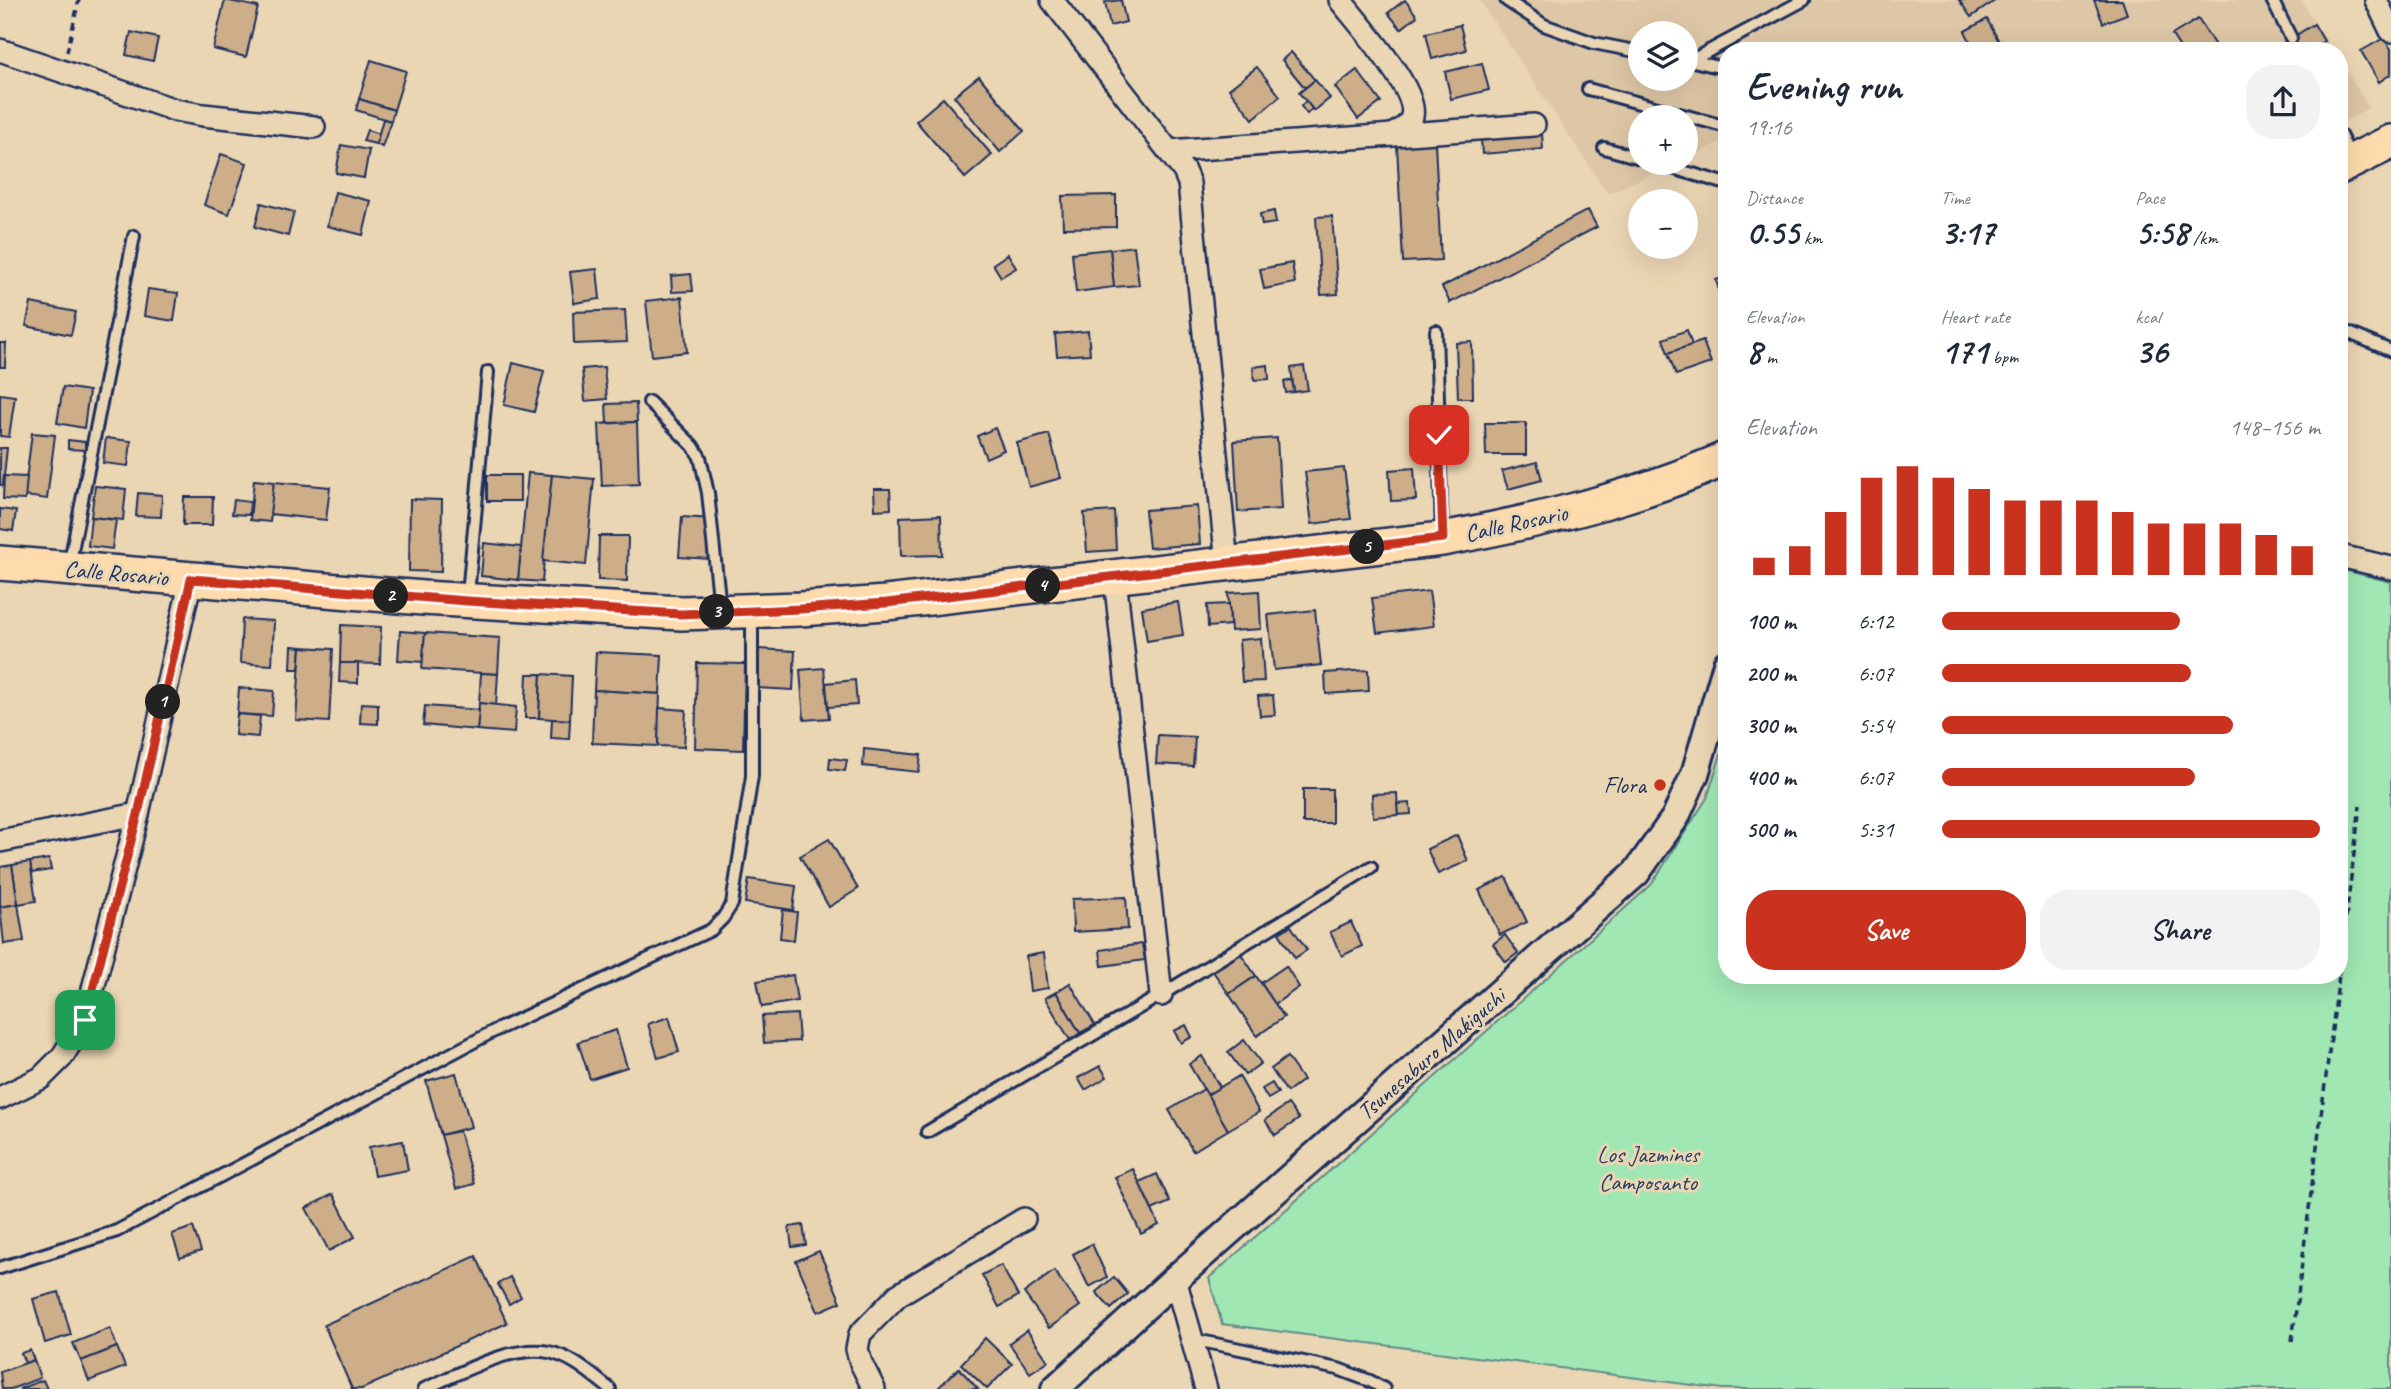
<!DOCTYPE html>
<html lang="en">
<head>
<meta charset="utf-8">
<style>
  :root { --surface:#fff; --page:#f2f2f3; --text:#1f2937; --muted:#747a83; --accent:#c8321e }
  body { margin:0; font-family:Caveat,sans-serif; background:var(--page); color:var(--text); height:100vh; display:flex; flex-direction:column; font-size:26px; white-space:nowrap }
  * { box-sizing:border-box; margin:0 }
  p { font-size:23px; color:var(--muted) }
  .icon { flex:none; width:38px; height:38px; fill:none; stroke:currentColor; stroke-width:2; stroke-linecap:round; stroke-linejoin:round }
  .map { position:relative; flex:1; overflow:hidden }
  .drawer { position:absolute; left:1718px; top:42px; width:630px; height:942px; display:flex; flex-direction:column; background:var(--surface); border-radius:28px; box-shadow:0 7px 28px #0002 }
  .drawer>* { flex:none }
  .fabs { position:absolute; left:1628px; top:21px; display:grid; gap:14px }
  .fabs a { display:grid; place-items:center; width:70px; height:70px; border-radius:50%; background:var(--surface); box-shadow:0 7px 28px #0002; font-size:35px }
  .pin { position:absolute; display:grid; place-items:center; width:60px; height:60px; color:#fff; margin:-30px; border-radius:14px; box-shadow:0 4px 10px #0006 }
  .km { position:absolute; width:35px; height:35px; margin:-18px; border-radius:50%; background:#222; color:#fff; font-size:19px; line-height:35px; text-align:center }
  .round { display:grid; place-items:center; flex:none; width:74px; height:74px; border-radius:28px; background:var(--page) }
  .overview { display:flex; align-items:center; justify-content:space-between; height:119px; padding:0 28px }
  h1 { font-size:38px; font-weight:600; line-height:52px }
  .figures { display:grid; grid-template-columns:repeat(3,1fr); gap:10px; height:119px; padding:7px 28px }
  .figures div { display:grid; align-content:center }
  .figures b { font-size:35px; font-weight:600 }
  .figures small { font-size:19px; font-weight:400 }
  .figures p { font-size:19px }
  .chart { height:196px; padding:14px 28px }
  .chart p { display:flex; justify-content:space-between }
  .chart svg { width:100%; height:126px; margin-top:7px; stroke:var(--accent); stroke-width:6 }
  .action { display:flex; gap:14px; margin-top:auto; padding:14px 28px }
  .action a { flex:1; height:80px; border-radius:28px; background:var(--accent); color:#fff; font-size:28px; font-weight:600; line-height:80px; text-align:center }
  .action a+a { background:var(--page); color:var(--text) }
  ul { padding:0 28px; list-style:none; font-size:23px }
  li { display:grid; grid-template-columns:112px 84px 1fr; align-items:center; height:52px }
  li i { height:18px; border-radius:9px; background:var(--accent) }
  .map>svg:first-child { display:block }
</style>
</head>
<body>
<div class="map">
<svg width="2391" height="1389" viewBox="0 0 2391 1389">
  <rect width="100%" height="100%" fill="#ebd6b4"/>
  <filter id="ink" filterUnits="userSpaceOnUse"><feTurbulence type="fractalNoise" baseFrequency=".0143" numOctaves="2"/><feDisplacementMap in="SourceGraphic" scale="14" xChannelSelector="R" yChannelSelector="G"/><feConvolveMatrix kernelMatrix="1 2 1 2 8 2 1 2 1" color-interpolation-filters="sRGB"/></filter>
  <g filter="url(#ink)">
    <g fill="#dec7a6" fill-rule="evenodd">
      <path d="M1479,0h822l32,51h-606v88l-42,20v-42h-45v46h36l-68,31zM1640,33h45v46h-45z"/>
      <path d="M2340,61l29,47 -29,15z"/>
    </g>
    <path fill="#a1e7b4" stroke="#5e8b89" stroke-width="2" d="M2340,569l51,13v807h-668l-501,-65 -13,-46 442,-393 56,-87 20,-63v240h613z"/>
    <g fill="#cdae89" stroke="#1b2f5e" stroke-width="2">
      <path d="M225,0l33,7 -12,50 -33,-8z"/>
      <path d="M1121,0l5,22 -16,4 -5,-24z"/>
      <path d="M1405,0l12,16 -16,13 -13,-16z"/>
      <path d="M1959,0h37l-25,17z"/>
      <path d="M2094,0h28l5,14 -24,9z"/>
      <path d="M1987,19l17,32h-29l-10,-20z"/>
      <path d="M2198,19l18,28 -6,4h-28l-10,-16z"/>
      <path d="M2314,24l10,17 -17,10h-36z"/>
      <path d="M1460,25l6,25 -34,9 -6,-26z"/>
      <path d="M131,32l27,6 -5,23 -27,-6z"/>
      <path d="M2384,38l7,11v25l-12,8 -18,-31z"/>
      <path d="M1291,52l24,28 -10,8 -23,-28z"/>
      <path d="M371,60l35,11 -12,39 -35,-11z"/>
      <path d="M1482,63l7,27 -38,9 -6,-27z"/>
      <path d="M1257,67l23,29 -27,23 -24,-30z"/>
      <path d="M1357,70l24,32 -23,17 -23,-32z"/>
      <path d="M979,76l45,55 -24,21 -46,-56z"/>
      <path d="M1315,80l15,18 -16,13 -15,-18z"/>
      <path d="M943,98l49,57 -27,23 -49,-57z"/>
      <path d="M359,99l35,11 -3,11 -35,-11z"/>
      <path d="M1306,101l6,8 -5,5 -6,-8z"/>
      <path d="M383,119l8,2 -9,26 -6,-3z"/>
      <path d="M367,130l12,4 -3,10 -13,-3z"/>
      <path d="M1542,134l1,15 -61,5 -1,-15z"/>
      <path d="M1435,143l6,117 -38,2 -6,-117z"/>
      <path d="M341,145l28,5 -5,28 -28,-5z"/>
      <path d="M221,154l26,9 -18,51 -25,-9z"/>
      <path d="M335,192l36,9 -8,34 -36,-9z"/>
      <path d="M1116,195v32l-53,1 -1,-32z"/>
      <path d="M261,203l33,9 -6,24 -33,-9z"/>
      <path d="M1588,210l9,17 -147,76 -8,-16z"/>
      <path d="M1274,211l2,12 -14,2 -2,-11z"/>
      <path d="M1332,216l6,78 -17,1 -5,-78z"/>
      <path d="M1134,246l5,39 -25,2 -4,-38z"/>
      <path d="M1110,249l4,38 -38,5 -4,-39z"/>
      <path d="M1008,254l8,14 -15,9 -8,-13z"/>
      <path d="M1292,263l3,20 -31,6 -4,-20z"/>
      <path d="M597,269l3,30 -26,4 -4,-31z"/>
      <path d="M691,274l2,17 -21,1 -1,-16z"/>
      <path d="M1727,276v15l-7,2 -4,-13z"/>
      <path d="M148,289l30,4 -4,28 -30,-5z"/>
      <path d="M682,297l5,55 -35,4 -6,-55z"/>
      <path d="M31,303l45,9 -5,23 -45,-9z"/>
      <path d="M625,310l2,32 -53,2 -1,-32z"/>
      <path d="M1687,330l5,15 -24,8 -5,-14z"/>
      <path d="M1088,331l2,23 -33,2 -2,-22z"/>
      <path d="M1703,341l8,22 -35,12 -8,-22z"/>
      <path d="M1472,342l1,56h-15l-2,-55z"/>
      <path d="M0,343h6l-1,24h-5z"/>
      <path d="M513,363l31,8 -10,41 -30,-7z"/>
      <path d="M1268,365l1,14 -15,1 -1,-13z"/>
      <path d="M1304,366l4,24 -14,2 -3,-24z"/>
      <path d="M604,367l3,32 -22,2 -3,-32z"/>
      <path d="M1292,380l2,12 -8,1 -2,-11z"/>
      <path d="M63,387l26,4 -5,37 -27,-5z"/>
      <path d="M0,394l15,2 -6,41 -9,-1z"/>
      <path d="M636,403l1,19 -30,1 -1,-19z"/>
      <path d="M637,422l2,62 -37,2 -3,-62z"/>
      <path d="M1485,423h41v32h-40z"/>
      <path d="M995,428l9,22 -18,8 -9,-22z"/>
      <path d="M32,433l23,2 -8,64 -23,-3z"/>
      <path d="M1049,434l12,44 -32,9 -12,-44z"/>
      <path d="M106,438l25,3 -3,25 -25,-3z"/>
      <path d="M1277,438l4,71 -43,3 -4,-71z"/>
      <path d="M68,440l17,2v8l-17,-1z"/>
      <path d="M0,448h7l-4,37h-3z"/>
      <path d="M1537,462l5,18 -34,9 -6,-18z"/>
      <path d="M1344,468l7,51 -39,5 -7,-52z"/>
      <path d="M1414,468l2,32 -25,1 -2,-31z"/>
      <path d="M528,473l24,2 -10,107 -24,-2z"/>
      <rect x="487" y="475" width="33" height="26"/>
      <path d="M552,475l42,4 -8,86 -43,-4z"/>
      <path d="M4,476l23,1 -2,23 -22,-1z"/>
      <path d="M254,480l20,2 -4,40 -20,-2z"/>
      <path d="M274,482l56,5 -4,33 -56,-6z"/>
      <path d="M95,486l31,3 -3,31 -32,-3z"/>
      <path d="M874,489h16l1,20 -16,1z"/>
      <path d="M138,493l24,2 -1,22 -25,-1z"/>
      <path d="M184,497h29l-1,28h-29z"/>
      <path d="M410,499l32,1 -1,72 -32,-1z"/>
      <path d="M234,500l16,2 -1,13 -17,-1z"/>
      <path d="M1197,506l3,38 -51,4 -4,-38z"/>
      <path d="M0,509l16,2 -3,20 -13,-2z"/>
      <path d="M1114,511l2,39 -29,2 -3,-39z"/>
      <path d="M941,515l1,40 -41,1 -1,-39z"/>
      <path d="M91,517l25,3 -4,29 -24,-3z"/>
      <path d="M682,517l32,2 -3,40 -32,-2z"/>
      <path d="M599,536h29l-1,45 -29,-1z"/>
      <path d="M484,543l37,4 -3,33 -37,-4z"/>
      <path d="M1259,591l2,38 -30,2 -3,-38z"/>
      <path d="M1429,591l5,35 -57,7 -5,-35z"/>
      <path d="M1178,602l5,33 -36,6 -5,-33z"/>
      <path d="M1229,604l1,21 -22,2 -1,-22z"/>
      <path d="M1315,610l6,55 -47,5 -6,-55z"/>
      <path d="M242,619l32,2 -2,44 -32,-2z"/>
      <path d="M341,625l40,2 -1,37 -40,-1z"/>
      <path d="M400,631l25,2 -2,29 -25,-2z"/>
      <path d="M425,633l75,5 -2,36 -76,-5z"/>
      <path d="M1261,638l3,43 -22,1 -3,-42z"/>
      <path d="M292,646l9,1 -2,22h-8z"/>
      <path d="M301,647l32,2 -4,73 -33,-2z"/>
      <path d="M757,649l38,2 -2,39 -37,-2z"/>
      <path d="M596,652l66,3 -2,39 -66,-4z"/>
      <path d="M340,663h18v20l-19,-1z"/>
      <path d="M697,663l48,1 -2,86 -48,-2z"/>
      <path d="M824,668l5,50 -25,2 -4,-50z"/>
      <path d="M1368,670l1,21 -43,3 -1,-21z"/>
      <path d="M481,673l17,1 -2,31 -17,-2z"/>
      <path d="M527,674h14l-2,44h-14z"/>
      <path d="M541,674l31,2 -2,44 -31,-2z"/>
      <path d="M855,680l2,25 -29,2 -2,-24z"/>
      <path d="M239,688l35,3 -2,25 -35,-2z"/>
      <path d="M594,690l66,4 -2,52 -66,-3z"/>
      <path d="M1273,695l2,20 -15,1 -2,-20z"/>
      <path d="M361,703l17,1v20l-18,-1z"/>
      <path d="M479,703l37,4 -2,26 -37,-3z"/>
      <path d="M425,706l54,4 -2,20 -54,-5z"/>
      <path d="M659,708l27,2 -2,37 -26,-1z"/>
      <path d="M237,714l23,2 -2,21 -23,-2z"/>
      <path d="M552,719l18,1 -1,19 -18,-1z"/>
      <path d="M1158,735l37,2 -2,29 -37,-2z"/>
      <path d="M864,749l57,6 -2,17 -56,-6z"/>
      <path d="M830,758l17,2 -2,11 -16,-2z"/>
      <rect x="1303" y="789" width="29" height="34"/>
      <path d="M1397,793l1,22 -25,2 -1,-23z"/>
      <path d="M1410,803l1,11 -13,1 -1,-11z"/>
      <path d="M1457,835l11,26 -30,13 -11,-25z"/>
      <path d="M829,839l29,50 -29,18 -29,-51z"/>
      <path d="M49,859l2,11 -20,3 -1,-11z"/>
      <path d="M30,862l6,39 -18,3 -6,-39z"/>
      <path d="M12,865l6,39 -18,3v-40z"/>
      <path d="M1506,877l21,45 -27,13 -21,-45z"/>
      <path d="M749,879l47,7 -3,24 -48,-7z"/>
      <path d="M1126,897l2,32 -55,3 -1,-33z"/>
      <path d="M18,904l6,37 -20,3 -4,-37z"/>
      <path d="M783,910l14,2 -3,28 -14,-2z"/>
      <path d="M1351,922l11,24 -20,10 -12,-24z"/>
      <path d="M1291,926l16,24 -12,8 -16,-25z"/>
      <path d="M1505,935l13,18 -12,9 -13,-18z"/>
      <path d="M1142,944l3,16 -43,6 -2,-16z"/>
      <path d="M1239,951l17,25 -27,18 -17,-24z"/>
      <path d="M1044,953l4,35 -18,3 -4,-35z"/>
      <path d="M1286,966l13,21 -24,17 -14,-21z"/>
      <path d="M793,975l4,26 -35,6 -5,-26z"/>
      <path d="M1256,976l28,41 -27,19 -28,-42z"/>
      <path d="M1070,983l25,42 -15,8 -24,-41z"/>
      <path d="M1056,992l24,41 -10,7 -25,-42z"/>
      <path d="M797,1014l2,27 -35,2 -2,-27z"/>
      <path d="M669,1017l10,35 -21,6 -10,-34z"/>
      <path d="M1186,1025l6,12 -11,6 -7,-12z"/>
      <path d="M616,1030l11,37 -37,12 -12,-37z"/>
      <path d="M1244,1040l17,23 -16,12 -17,-23z"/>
      <path d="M1202,1056l18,31 -13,8 -18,-31z"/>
      <path d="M1287,1057l16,23 -16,12 -16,-23z"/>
      <path d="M1100,1066l7,11 -22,13 -7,-12z"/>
      <path d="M456,1073l15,54 -30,8 -15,-54z"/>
      <path d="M1239,1076l20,36 -31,18 -21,-35z"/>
      <path d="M1272,1083l6,10 -10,6 -6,-10z"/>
      <path d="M1204,1089l24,41 -35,21 -24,-41z"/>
      <path d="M1288,1104l11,15 -24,16 -10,-15z"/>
      <path d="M459,1131l15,53 -18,5 -15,-54z"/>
      <path d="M403,1141l5,29 -34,6 -5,-29z"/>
      <path d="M1133,1169l26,56 -18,9 -26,-57z"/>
      <path d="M1157,1174l13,28 -18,8 -13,-28z"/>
      <path d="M333,1194l22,43 -26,14 -23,-43z"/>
      <path d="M803,1225l3,20 -14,2 -3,-20z"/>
      <path d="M193,1227l8,24 -21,7 -8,-24z"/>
      <path d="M1092,1244l15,33 -18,10 -16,-33z"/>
      <path d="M819,1251l22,51 -23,10 -22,-51z"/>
      <path d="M476,1256l31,67 -145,66h-10l-28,-64z"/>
      <path d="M1001,1265l17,31 -19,11 -17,-32z"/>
      <path d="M1054,1271l26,35 -31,22 -25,-35z"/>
      <path d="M510,1277l11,20 -12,7 -11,-20z"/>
      <path d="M1114,1277l14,17 -17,15 -15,-17z"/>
      <path d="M59,1292l12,43 -26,8 -12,-44z"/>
      <path d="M110,1328l7,19 -36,14 -8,-18z"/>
      <path d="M1027,1330l21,31 -18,12 -21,-30z"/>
      <path d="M985,1338l27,26 -25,25 -26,-25z"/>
      <path d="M117,1347l8,20 -36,14 -8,-20z"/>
      <path d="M30,1350l4,10 -9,3 -4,-10z"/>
      <path d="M34,1360l6,18 -29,11h-9l-2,-17z"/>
      <path d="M959,1368l19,21h-41z"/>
      <path d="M43,1380l4,9h-28z"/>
    </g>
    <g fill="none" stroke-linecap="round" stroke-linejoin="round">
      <g stroke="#1b2f5e" stroke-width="16">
        <g id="service">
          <path d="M1506,0l38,25 50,18 46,9"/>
          <path d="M2272,0l19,38"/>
          <path d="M1689,60l38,9"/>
          <path d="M1692,60l112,-60"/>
          <path d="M1588,89l139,38"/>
          <path d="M2340,135l11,23"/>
          <path d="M1604,148l36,10"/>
          <path d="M1655,163l72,21"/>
          <path d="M2340,329l51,22"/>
          <path d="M1436,331l6,205"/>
          <path d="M649,402l44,44 7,11 8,36 12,115"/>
          <path d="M69,566l65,-330"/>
          <path d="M468,595l20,-223"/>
          <path d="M927,1132l234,-137 210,-128"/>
          <path d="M0,1268l117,-37 379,-201 215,-100 12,-12 9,-14 20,-128v-162"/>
          <path d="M1191,1339l147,30 32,12 14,8"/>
          <path d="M424,1389c34,-15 88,-45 125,-37 24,5 43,23 61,37"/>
        </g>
      </g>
      <g stroke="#1b2f5e" stroke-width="26">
        <g id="minor">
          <path d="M1052,0l132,171 5,12 38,381"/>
          <path d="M1340,0c17,22 79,90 72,116 -2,10 -12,14 -20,19"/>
          <path d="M2376,0l15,31"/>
          <path d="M0,50l175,60 28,5 111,12"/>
          <path d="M1169,151l365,-26"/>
          <path d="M2340,556l51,12"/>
          <path d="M1115,578l46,417"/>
          <path d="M0,841l138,-27"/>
          <path d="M0,1098l41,-20 21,-21 23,-37 53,-206 53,-235"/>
          <path d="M1175,1279l31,110"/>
          <path d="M874,1389l-13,-26 -4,-14 3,-15 38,-39 126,-76"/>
        </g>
      </g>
      <g stroke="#1b2f5e" stroke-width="32">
        <path id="tertiary" d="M1055,1389l120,-110 461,-406 39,-55 20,-44 32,-110"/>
      </g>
      <g stroke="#1b2f5e" stroke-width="38">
        <g id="primary">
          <path d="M2340,167l51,-25"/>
          <path d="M0,563l423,35 258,15 119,-4 86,-6 556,-64c98,-18 194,-41 285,-81"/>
        </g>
      </g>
      <g stroke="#1b2f5e" stroke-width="3.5" stroke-dasharray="7 5" stroke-linecap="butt">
        <path d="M67,52l12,-52"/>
        <path d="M2340,965l20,-159"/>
        <path d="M2292,1341l47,-366"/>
      </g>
      <use href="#service" stroke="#ebd6b4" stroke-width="10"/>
      <use href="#minor" stroke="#ebd6b4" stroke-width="21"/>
      <use href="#tertiary" stroke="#ebd6b4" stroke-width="26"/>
      <use href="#primary" stroke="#fedbac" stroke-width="33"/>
    </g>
  </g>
  <g fill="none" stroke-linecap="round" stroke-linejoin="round" filter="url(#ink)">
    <g stroke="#fff" stroke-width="14">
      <path id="route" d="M85,1020l53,-206 53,-235 276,22 214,13 119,-5 86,-6 557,-65 -4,-103"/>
    </g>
    <use href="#route" stroke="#c8321e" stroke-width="9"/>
  </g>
  <circle fill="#c8321e" stroke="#ebd6b4" stroke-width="2.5" cx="1660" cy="785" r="7"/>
  <g text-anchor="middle" stroke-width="6" stroke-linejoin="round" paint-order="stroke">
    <g font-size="24" fill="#1b2f5e" stroke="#ebd6b4">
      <text transform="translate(1516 523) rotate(-12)" y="8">Calle Rosario</text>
      <text transform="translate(116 573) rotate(5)" y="8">Calle Rosario</text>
      <text transform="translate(1431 1054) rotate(-41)" y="8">Tsunesaburo Makiguchi</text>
    </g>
    <g font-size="24" fill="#1b2f5e" stroke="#ebd6b4" text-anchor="end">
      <text x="1646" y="793">Flora</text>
    </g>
    <g font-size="24" fill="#284167" stroke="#ebd6b4">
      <text x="1648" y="1162">Los Jazmines<tspan x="1648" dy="28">Camposanto</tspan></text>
    </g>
  </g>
</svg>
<div class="fabs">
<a><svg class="icon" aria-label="layers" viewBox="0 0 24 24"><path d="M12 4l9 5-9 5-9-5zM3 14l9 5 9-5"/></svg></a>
<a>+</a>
<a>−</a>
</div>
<div class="pin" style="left:85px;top:1020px;background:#1e9e55"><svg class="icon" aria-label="arrive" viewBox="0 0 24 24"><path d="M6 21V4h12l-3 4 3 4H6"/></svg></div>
<div class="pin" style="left:1439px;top:435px;background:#d93025"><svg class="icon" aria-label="check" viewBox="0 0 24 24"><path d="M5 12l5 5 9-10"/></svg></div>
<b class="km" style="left:163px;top:702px">1</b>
<b class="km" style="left:391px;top:596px">2</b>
<b class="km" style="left:717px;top:612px">3</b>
<b class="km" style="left:1043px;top:586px">4</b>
<b class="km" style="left:1367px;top:547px">5</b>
<section class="drawer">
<div class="overview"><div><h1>Evening run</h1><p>19:16</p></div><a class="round"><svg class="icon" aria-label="share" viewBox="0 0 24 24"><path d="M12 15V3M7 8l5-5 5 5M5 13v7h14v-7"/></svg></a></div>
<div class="figures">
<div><p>Distance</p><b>0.55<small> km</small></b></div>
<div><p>Time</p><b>3:17</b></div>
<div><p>Pace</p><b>5:58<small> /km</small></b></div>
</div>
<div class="figures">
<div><p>Elevation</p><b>8<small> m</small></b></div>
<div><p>Heart rate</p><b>171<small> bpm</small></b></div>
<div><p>kcal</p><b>36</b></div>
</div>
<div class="chart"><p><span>Elevation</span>148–156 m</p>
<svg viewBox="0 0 160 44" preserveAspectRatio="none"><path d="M5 44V38M15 44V34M25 44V22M35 44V10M45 44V6M55 44V10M65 44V14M75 44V18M85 44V18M95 44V18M105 44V22M115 44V26M125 44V26M135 44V26M145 44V30M155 44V34"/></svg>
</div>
<ul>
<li><b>100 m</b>6:12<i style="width:63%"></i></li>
<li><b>200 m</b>6:07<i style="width:66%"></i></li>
<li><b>300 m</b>5:54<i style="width:77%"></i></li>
<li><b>400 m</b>6:07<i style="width:67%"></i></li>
<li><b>500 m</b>5:31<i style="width:100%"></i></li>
</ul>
<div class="action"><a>Save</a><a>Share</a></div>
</section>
</div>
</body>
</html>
